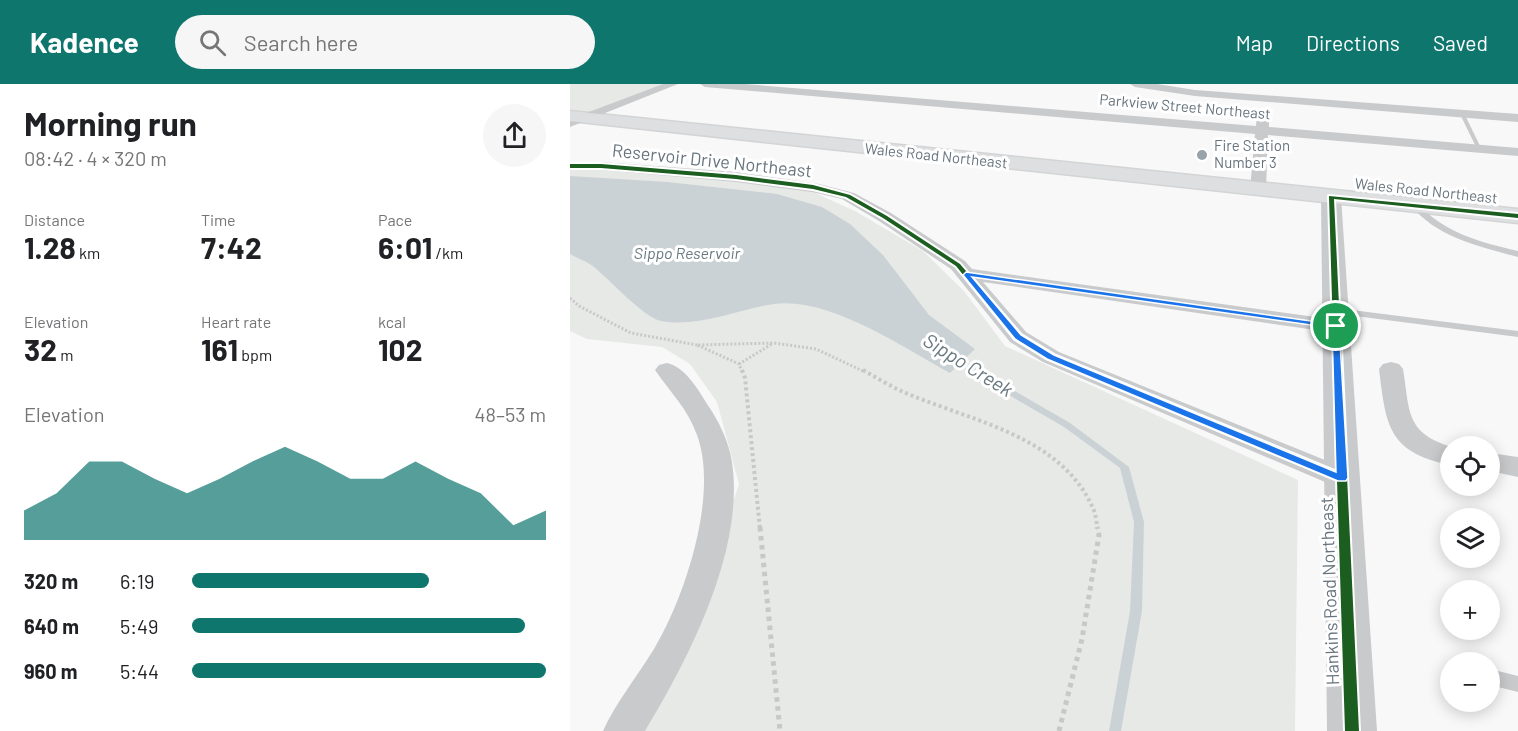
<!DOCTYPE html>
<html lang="en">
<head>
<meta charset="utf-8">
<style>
  :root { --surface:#fff; --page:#f6f6f6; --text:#202124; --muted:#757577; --accent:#0f766e }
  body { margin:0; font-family:Barlow,sans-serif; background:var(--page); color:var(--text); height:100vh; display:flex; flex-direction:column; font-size:22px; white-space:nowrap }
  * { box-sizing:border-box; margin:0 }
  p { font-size:20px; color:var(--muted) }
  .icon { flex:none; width:33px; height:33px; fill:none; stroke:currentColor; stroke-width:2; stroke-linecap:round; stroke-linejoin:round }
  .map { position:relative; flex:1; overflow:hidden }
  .panel { display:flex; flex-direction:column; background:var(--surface); width:570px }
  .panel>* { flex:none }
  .buttons { position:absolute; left:870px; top:352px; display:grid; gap:12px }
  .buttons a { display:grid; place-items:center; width:60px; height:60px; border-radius:50%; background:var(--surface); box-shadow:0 3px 15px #0003; font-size:30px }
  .pin { position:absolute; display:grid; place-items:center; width:51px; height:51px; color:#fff; margin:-26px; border:3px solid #fff; border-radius:50%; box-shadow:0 2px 6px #0007 }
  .round { display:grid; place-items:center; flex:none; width:63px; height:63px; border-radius:32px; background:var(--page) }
  .overview { display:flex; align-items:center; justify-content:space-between; height:102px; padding:0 24px }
  h1 { font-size:33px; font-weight:700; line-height:45px }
  .stats { display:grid; grid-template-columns:repeat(3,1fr); gap:9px; height:102px; padding:6px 24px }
  .stats div { display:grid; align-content:center }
  .stats b { font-size:30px; font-weight:700 }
  .stats small { font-size:16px; font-weight:400 }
  .stats p { font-size:16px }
  .chart { height:168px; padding:12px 24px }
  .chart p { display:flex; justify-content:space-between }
  .chart svg { width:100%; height:108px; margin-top:6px; fill:var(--accent); opacity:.7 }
  ul { padding:0 24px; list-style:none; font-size:20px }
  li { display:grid; grid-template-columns:96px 72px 1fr; align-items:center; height:45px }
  li i { height:15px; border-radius:8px; background:var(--accent) }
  header { display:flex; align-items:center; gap:36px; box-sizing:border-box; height:84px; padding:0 30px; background:var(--accent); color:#fff }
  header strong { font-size:28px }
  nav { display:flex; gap:33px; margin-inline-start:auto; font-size:21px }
  .search { width:420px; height:54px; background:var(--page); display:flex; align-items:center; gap:15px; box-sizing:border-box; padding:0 21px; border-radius:33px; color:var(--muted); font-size:22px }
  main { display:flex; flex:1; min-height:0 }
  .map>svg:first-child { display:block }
</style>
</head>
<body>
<header>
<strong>Kadence</strong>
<div class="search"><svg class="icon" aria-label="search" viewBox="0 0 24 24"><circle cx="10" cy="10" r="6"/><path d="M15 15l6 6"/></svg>Search here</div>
<nav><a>Map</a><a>Directions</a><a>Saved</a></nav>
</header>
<main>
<section class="panel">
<div class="overview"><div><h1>Morning run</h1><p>08:42 · 4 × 320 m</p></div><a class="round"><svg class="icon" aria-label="share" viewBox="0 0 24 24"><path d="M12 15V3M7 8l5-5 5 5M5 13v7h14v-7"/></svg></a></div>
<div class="stats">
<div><p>Distance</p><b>1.28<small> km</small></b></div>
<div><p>Time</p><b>7:42</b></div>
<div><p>Pace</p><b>6:01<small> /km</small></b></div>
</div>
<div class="stats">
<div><p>Elevation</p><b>32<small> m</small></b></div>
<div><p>Heart rate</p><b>161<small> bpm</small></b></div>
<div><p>kcal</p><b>102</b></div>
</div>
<div class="chart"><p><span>Elevation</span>48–53 m</p>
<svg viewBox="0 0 160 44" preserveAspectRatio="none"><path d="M0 44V32L10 25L20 12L30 12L40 19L50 25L60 19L70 12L80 6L90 12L100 19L110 19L120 12L130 19L140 25L150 38L160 32V44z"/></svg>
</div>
<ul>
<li><b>320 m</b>6:19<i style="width:67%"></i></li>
<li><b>640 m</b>5:49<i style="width:94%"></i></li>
<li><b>960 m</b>5:44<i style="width:100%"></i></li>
</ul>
</section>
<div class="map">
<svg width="948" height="647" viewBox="0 0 948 647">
  <rect width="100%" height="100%" fill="#f8f8f8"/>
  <g fill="#e7e9e6">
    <path d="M0,0h93l-74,28 -19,-2z"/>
    <path d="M0,84l76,4 158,16 51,23 68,40 41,40 41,55 293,134 -3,251h-663l80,-164 27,-83 -22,-82 -27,-38 -28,-17 -75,-8 -17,-8z"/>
  </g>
  <path fill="#cbd2d5" d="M0,92l97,6 110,12 45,13 28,17 33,31 46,60 46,34 -25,24c-48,-26 -120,-76 -176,-69 -36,5 -76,24 -113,17 -18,-4 -51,-41 -67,-54 -7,-6 -16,-8 -24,-13z"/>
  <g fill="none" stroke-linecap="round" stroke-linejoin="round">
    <path fill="#cbd2d5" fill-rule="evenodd" d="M380,273h6l114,66 59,44 15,55 -2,89 -21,120h-12l21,-120 4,-89 -14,-54 -56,-41 -114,-66 -1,-2z"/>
    <g stroke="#d3d4d5" stroke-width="3">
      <path id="primary" d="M0,27l948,98v14l-948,-102z"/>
    </g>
    <g stroke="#c8c8c9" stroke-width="3" stroke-dasharray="2 2" stroke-linecap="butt">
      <path d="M0,214l9,8 52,27 66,12"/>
      <path d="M169,280l33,-20"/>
      <path d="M172,288l-3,-8 -42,-19 77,-2 42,6 49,23"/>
    </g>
    <g stroke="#c8c8c9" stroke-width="4" stroke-dasharray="3 3" stroke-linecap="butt">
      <path d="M172,286l3,8 15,151"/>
      <path d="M293,286c12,7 24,14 36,20 66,30 159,43 193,116 4,7 4,16 6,23"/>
    </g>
    <g stroke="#c8c8c9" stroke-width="5" stroke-dasharray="4.5 4.5" stroke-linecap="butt">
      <path d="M190,443l20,204"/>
      <path d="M489,647l23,-92 17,-104 -2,-8"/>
    </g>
    <g fill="#c9cacc" fill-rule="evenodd">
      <path d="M889,28l5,1 18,37 -5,-1z"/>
      <path d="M842,119h6c23,29 65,40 100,48v6c-37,-10 -83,-20 -107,-52z"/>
      <path d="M766,224l182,23v6l-186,-24v-4z"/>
      <path d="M920,585l28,7v16l-28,-7z"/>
    </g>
    <g fill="#c9cacc" fill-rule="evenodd">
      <path d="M93,0h15l-108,43v-8z"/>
      <path d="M130,0h45l511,42 1,-12 6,-4 6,4v13l249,21v8l-250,-21 -2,54 -8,5 -8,-5 5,-55 -550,-47z"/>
      <path d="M560,0h27l38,6 323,24v8l-323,-26 -60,-9z"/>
      <path d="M0,78h31l135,10 83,12 35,9 37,20 74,48 7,8 372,52 3,5 -3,5 -8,2 -353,-51 43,50 33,20 293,119 4,7 -4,7 -10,3 -10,-3 -289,-123 -33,-20 -59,-73 -72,-48 -37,-22 -30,-7 -76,-10 -135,-12h-31z"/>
      <path d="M821,278l8,2 4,5c7,42 2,64 49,78l-2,18c-62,-13 -64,-39 -71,-96l4,-5z"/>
      <path d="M97,279c18,4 31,26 40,41 12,17 22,38 25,58 13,88 -43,196 -87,269h-42c13,-29 34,-54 51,-82 31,-52 65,-154 43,-214 -9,-26 -27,-43 -42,-65l4,-5z"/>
      <path d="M920,369l28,4v20l-28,-6z"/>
    </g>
    <path fill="#c9cacc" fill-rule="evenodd" d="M761,107l7,2 3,4 36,534h-50l-6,-534 3,-4z"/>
    <use href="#primary" fill="#dedfe0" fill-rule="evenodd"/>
    <g stroke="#fff" stroke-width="4">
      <path id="cycleway" d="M0,80h31l135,11 77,10 37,10 37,21 73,48 61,71 33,20 283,117 -8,-276 189,18v4l-184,-19 25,532h-14l-8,-251 -289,-121 -33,-20 -59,-73 -73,-48 -37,-21 -33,-8 -77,-10 -135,-11h-31z"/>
    </g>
    <use href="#cycleway" fill="#1b5e20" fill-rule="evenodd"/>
  </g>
  <path fill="#1a73e8" stroke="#fff" stroke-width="1.5" fill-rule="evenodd" d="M396,188l373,53 9,153 -2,3h-8l-291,-122 -32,-20 -52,-64zM402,193l360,51 4,144 -282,-117 -33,-20z"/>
  <circle fill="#9aa2a9" stroke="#fff" stroke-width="2" cx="632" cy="71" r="6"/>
  <g text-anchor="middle" stroke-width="6" stroke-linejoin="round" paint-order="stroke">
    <g font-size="15" fill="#67747e" stroke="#fff">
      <text transform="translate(615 23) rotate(5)" y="5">Parkview Street Northeast</text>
      <text transform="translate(366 72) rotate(6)" y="5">Wales Road Northeast</text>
      <text transform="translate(856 107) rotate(6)" y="5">Wales Road Northeast</text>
    </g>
    <g font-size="15" fill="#67747e" stroke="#fff" text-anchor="start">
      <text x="644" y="67">Fire Station<tspan x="644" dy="17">Number 3</tspan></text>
    </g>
    <g font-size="16" font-style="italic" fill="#68797f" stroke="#fff">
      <text x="117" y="175">Sippo Reservoir</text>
    </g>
    <g font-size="18" fill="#67747e" stroke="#fff">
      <text transform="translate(142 77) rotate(6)" y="6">Reservoir Drive Northeast</text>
      <text transform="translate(760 507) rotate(-92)" y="6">Hankins Road Northeast</text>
    </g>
    <g font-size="20" font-style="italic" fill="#68797f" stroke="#fff">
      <text transform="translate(398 281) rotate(32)" y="7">Sippo Creek</text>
    </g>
  </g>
</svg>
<div class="buttons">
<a><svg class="icon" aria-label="locate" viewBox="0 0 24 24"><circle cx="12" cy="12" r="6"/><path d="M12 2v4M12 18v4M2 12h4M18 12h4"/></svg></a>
<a><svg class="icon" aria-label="layers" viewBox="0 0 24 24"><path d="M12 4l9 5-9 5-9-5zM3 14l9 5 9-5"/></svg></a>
<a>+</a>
<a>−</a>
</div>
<div class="pin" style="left:766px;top:242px;background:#1e9e55"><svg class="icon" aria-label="arrive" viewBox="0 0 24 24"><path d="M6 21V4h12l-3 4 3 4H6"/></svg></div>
</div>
</main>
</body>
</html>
